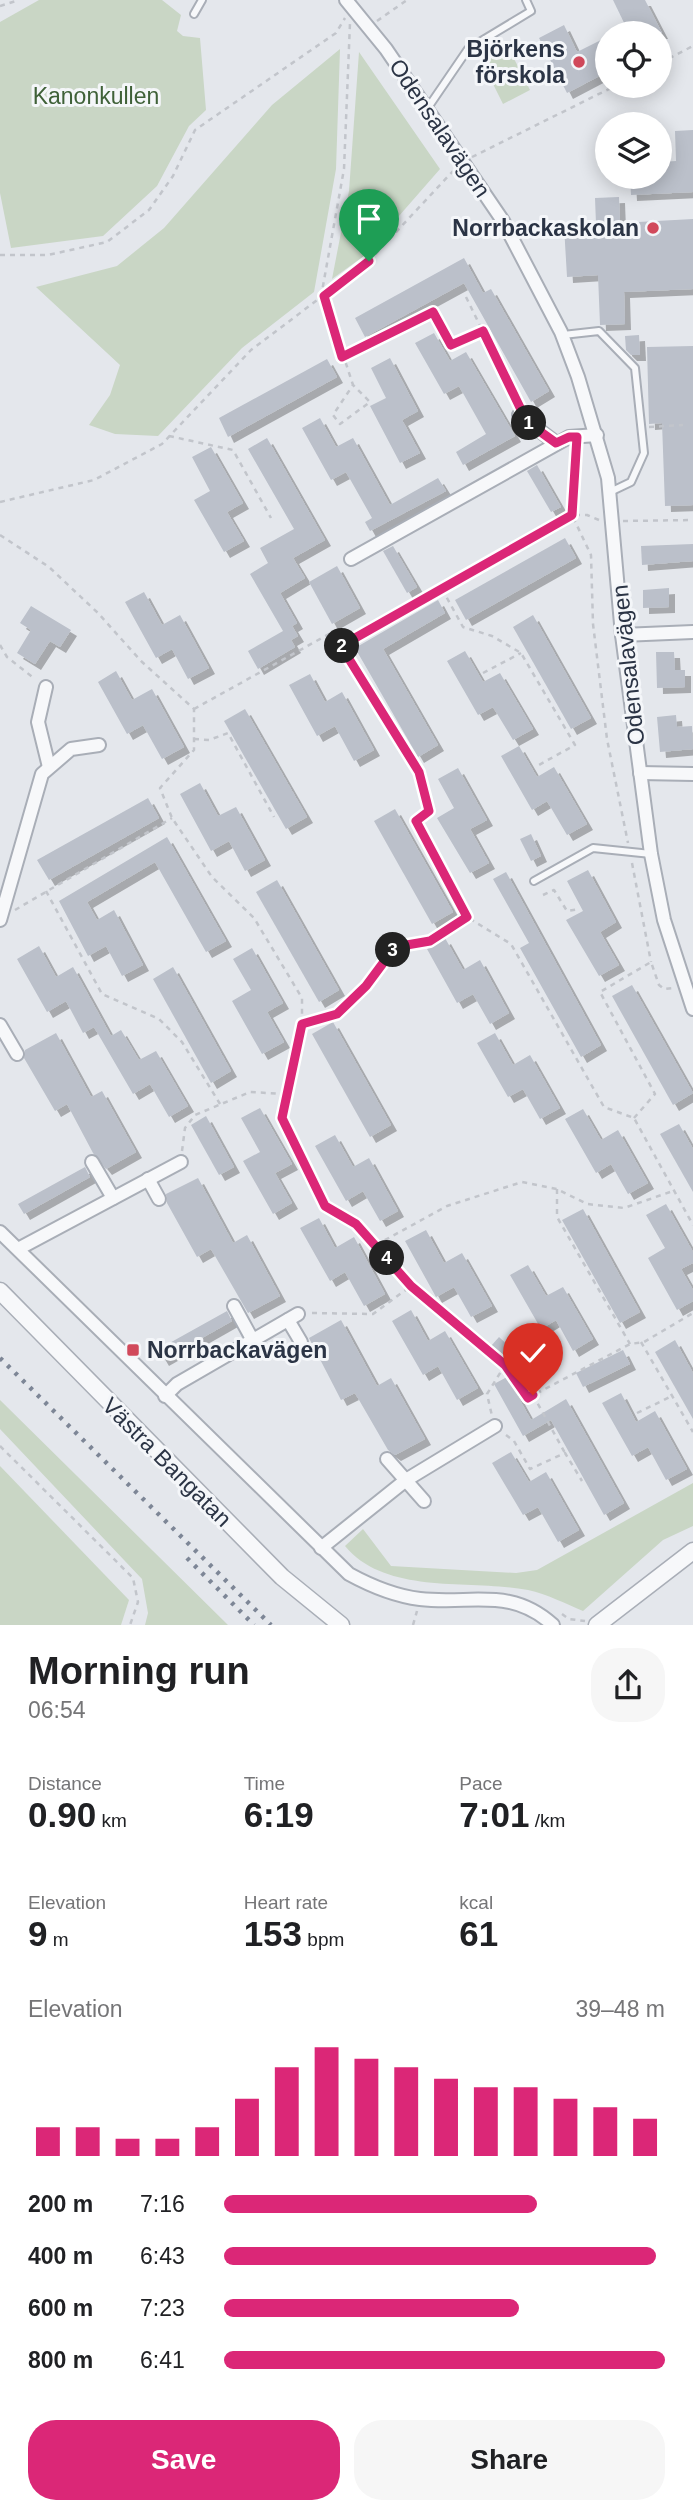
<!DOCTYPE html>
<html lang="en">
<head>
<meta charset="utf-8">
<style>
  :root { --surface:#fff; --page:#f6f6f6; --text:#202124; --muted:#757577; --accent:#db2777 }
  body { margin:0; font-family:Arial,sans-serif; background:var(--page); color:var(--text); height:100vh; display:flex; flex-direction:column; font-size:26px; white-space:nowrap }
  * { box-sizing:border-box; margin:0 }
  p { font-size:23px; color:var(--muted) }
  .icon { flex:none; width:38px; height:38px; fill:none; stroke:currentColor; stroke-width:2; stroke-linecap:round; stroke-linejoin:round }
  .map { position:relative; height:1625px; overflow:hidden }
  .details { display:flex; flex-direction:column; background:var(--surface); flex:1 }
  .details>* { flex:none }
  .buttons { position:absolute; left:595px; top:21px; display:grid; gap:14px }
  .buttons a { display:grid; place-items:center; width:77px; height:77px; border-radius:50%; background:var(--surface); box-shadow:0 4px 18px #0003; font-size:35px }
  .pin { position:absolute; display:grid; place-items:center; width:60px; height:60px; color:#fff; margin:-72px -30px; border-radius:50% 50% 50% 0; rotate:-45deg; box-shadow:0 0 7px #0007 }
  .pin .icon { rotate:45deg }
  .km { position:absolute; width:35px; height:35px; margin:-18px; border-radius:50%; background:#222; color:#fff; font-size:19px; line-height:35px; text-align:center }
  .round { display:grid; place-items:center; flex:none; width:74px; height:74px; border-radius:28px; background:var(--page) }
  .head { display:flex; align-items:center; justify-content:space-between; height:119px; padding:0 28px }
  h1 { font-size:38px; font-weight:600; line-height:52px }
  .stats { display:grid; grid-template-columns:repeat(3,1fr); gap:10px; height:119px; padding:7px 28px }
  .stats div { display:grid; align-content:center }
  .stats b { font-size:35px; font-weight:600 }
  .stats small { font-size:19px; font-weight:400 }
  .stats p { font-size:19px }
  .chart { height:196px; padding:14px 28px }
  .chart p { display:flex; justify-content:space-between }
  .chart svg { width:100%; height:126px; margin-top:7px; stroke:var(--accent); stroke-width:6 }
  .button { display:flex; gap:14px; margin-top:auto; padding:14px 28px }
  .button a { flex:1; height:80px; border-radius:28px; background:var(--accent); color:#fff; font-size:28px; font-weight:600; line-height:80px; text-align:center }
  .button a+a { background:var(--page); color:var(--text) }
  ul { padding:0 28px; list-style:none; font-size:23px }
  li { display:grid; grid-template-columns:112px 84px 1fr; align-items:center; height:52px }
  li i { height:18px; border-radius:9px; background:var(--accent) }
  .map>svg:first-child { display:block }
</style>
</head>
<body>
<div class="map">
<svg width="693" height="1625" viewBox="0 0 693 1625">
  <defs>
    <filter id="shadow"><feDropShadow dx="6" dy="6" stdDeviation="0" flood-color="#0004"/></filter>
  </defs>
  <rect width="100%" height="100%" fill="#e4e7ec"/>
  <g fill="#c9d6c5">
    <path d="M39,0h123l19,15 -4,16 6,5 17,2 6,72 -17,16 -32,60 -54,50 -92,12 -11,-55v-171z"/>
    <path d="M508,47l22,43 -27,14 -22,-44z"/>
    <path d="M340,49l-4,120 -22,123 -72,56 -84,88 -43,-2 -26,-9 21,-30 10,-30 -84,-78 81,-21 47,-38 108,-123z"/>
    <path d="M359,52l81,117 -76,87 -32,23 17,-88z"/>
    <path d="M0,1400l228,225h-83l3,-12 -6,-34 -142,-150z"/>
    <path d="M0,1466l129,134 -8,25h-121z"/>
    <path d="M693,1483v43l-30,14 -80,71c-17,-7 -36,-17 -55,-21 -56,-11 -142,6 -183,-44l18,-17 28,37 125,7 21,-3z"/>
  </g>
  <g fill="#bbc0ca" filter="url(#shadow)">
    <path d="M613,0h32l17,33h-33z"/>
    <path d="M564,25l13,27 30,-15v35l-40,21 -28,-55z"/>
    <path d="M693,130v62l-62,3 -1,-18h30v-15l16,-1 -1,-30z"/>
    <path d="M619,197l1,26 73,-4v70l-69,3 1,32 -25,1 -2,-50 -31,2 -3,-51 32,-2 -1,-26z"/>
    <path d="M464,258l19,35 8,-4 58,102 -18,11 -67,-119 -99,54 -10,-19z"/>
    <path d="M434,333l16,28 16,-9 49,84 -52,29 -7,-13 30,-18 -27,-48 -15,8 -29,-51z"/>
    <path d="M639,335l1,20h-9l-5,-5 -1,-14z"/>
    <path d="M693,346v159l-28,1 -3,-83 -13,1 -2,-77z"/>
    <path d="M390,358l28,53 -16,9 18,33 -20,10 -30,-57 16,-8 -15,-30z"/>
    <path d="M327,359l10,18 -109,60 -9,-19z"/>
    <path d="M320,418l16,29 17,-9 37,67 48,-27 8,13 -76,40 -5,-9 7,-4 -26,-46 -15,8 -29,-52z"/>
    <path d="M267,438l58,102 -32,18 12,20 -25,15 17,30 -5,3 6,10 -7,4 4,7 -37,22 -10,-18 35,-20 -33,-57 18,-11 -8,-15 34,-19 -46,-80z"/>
    <path d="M211,447l32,56 -16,9 17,29 -20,11 -30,-52 16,-9 -18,-34z"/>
    <path d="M537,465l24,42 -10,5 -24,-41z"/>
    <path d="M565,538l11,20 -110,62 -11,-20z"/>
    <path d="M693,544v17l-51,4 -1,-19z"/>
    <path d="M393,546l24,41 -10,6 -24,-42z"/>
    <path d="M337,566l23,42 -28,16 -23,-42z"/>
    <path d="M669,588v19l-26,1v-18z"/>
    <path d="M144,592l18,33 18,-10 29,53 -21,11 -16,-30 -16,9 -31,-56z"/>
    <path d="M438,600l7,13 -62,36 55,96 -20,12 -63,-109z"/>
    <path d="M31,606l40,24 -11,17 -10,-6 -15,23 -18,-11 14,-23 -11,-7z"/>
    <path d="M533,615l58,103 -20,11 -58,-102z"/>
    <path d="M465,651l18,31 17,-9 33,56 -20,11 -20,-33 -15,8 -31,-54z"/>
    <path d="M656,652h18l1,18h10v17l-28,1z"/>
    <path d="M116,671l16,29 20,-11 32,58 -22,12 -19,-34 -16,9 -29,-52z"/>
    <path d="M310,674l15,28 17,-10 32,58 -20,11 -19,-35 -18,10 -28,-51z"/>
    <path d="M245,709l62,108 -21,12 -62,-108z"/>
    <path d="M676,715l1,12 15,-1 1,23 -33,3 -3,-35z"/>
    <path d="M519,746l18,31 17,-10 33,57 -20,11 -20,-34 -15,9 -31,-54z"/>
    <path d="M458,768l29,52 -17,9 19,34 -19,10 -33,-55 17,-10 -16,-29z"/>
    <path d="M200,783l18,33 18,-9 29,53 -20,11 -16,-30 -18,10 -31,-57z"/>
    <path d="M148,798l11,20 -110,62 -12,-20z"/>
    <path d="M395,809l58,103 -21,12 -58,-103z"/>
    <path d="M531,834l10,22 -10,5 -11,-22z"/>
    <path d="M167,837l59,104 -20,11 -51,-90 -68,40 10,18 17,-10 29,55 -21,11 -16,-30 -18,10 -29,-55z"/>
    <path d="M588,870l28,52 -16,10 19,33 -20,11 -33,-56 17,-9 -16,-30z"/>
    <path d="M506,872l95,173 -20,12 -61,-109 9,-5 -36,-64z"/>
    <path d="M277,880l62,110 -20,12 -63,-110z"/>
    <path d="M445,938l18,32 17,-10 29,53 -19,11 -17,-30 -16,9 -30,-54z"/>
    <path d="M39,946l17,31 17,-10 38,69 10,-6 18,30 17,-9 32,55 -19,11 -19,-33 -17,10 -39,-67 -11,6 -17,-32 -19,11 -30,-53z"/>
    <path d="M252,948l31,55 -16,9 17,30 -22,12 -30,-53 19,-11 -18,-31z"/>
    <path d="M173,967l58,104 -20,12 -58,-104z"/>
    <path d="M632,985l61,108 -20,12 -61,-109z"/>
    <path d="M333,1022l58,103 -21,12 -58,-103z"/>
    <path d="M56,1033l35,64 11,-6 34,61 -30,17 -13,-16 -26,-49 -12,7 -31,-53 1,-8z"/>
    <path d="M495,1033l18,32 17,-10 30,53 -20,11 -17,-30 -15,8 -31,-54z"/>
    <path d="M260,1108l32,56 -17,9 17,30 -19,11 -30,-53 17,-9 -19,-34z"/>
    <path d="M583,1109l18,31 17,-10 30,53 -20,11 -17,-30 -15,9 -31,-54z"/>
    <path d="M206,1116l28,51 -15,8 -28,-50z"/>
    <path d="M679,1124l14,25v43l-33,-58z"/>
    <path d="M335,1135l18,32 16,-9 29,53 -18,10 -17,-30 -17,10 -31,-55z"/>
    <path d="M85,1167l5,10 -66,37 -6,-10z"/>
    <path d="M198,1178l35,65 14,-8 33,61 -32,17 -37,-64 -14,8 -30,-54 -1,-9z"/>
    <path d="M666,1204l27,48v11l-12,6 12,21v11l-16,9 -29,-52 17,-10 -19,-33z"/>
    <path d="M583,1209l57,103 -20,11 -58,-103z"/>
    <path d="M319,1218l16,30 19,-11 31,57 -21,12 -19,-34 -15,9 -30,-53z"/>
    <path d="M426,1230l18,33 18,-10 30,53 -21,11 -17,-30 -18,10 -31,-56z"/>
    <path d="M528,1265l18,31 17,-9 30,52 -20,12 -17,-31 -15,9 -31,-54z"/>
    <path d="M411,1310l17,31 17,-10 33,57 -21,12 -19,-34 -15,9 -31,-54z"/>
    <path d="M227,1311l5,10 -69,39 -6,-10z"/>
    <path d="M341,1320l36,66 14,-8 34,61 -30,16 -7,-5 -33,-57 -14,7 -32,-62z"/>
    <path d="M499,1337l16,15 -9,9 -15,-15z"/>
    <path d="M675,1340l18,33v46l-38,-67z"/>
    <path d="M623,1350l7,14 -47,23 -7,-14z"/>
    <path d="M507,1377l24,43 35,-21 58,104 -20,12 -53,-95 -28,16 -29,-52z"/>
    <path d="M621,1393l15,29 19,-11 32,58 -21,11 -18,-33 -16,9 -30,-53z"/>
    <path d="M511,1452l18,30 17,-10 33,58 -21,12 -20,-35 -15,8 -31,-52z"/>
  </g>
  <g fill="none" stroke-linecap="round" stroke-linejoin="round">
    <g stroke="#a9aeb7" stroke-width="10">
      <g id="service">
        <path d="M194,14l8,-14"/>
        <path d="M427,109l41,-60 63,-38 -5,-11"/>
        <path d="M563,335l36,-4 36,37 9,85 -13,29 -21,10"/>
        <path d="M534,881l59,-33 58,6"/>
      </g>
    </g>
    <g stroke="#a9aeb7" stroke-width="16">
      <g id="minor">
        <path d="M346,0l40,49 117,172 58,111 17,45 30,101 14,157 29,219 13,66 29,89"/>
        <path d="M519,415l37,28"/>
        <path d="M351,559l218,-122 28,-2"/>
        <path d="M622,635l71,-3"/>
        <path d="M46,687l-8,35 11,45"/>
        <path d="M640,773l53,1"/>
        <path d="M0,920l42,-146 29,-25 28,-4"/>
        <path d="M0,1025l17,29"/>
        <path d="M92,1162l21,36"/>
        <path d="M148,1179l11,20"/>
        <path d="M0,1232l349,342c22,12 46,22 71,25 51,6 90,-13 133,26"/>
        <path d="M18,1249l163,-87"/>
        <path d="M234,1306l18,33"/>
        <path d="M288,1320l13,22"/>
        <path d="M165,1396l12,-12 121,-70"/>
        <path d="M387,1459l37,42"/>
        <path d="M321,1548l85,-68 89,-54"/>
      </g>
    </g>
    <g stroke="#a9aeb7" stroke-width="19">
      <g id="tertiary">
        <path d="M0,1291l282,286 59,48"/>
        <path d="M597,1625l96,-74"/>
      </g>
    </g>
    <g stroke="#c2c5cb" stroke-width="2.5" stroke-dasharray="5 5" stroke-linecap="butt">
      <path d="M0,6l19,-6"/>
      <path d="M377,21l30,-21"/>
      <path d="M660,63l33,-17"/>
      <path d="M472,157l143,-71"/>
      <path d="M0,255h48l59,-13 42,-32 24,-34 22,-46 141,-97 9,-15"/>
      <path d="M324,296l29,89 -20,30 7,9 30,-22 -17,-17"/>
      <path d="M321,297l23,-128 6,-146"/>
      <path d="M466,297l52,106"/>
      <path d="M342,357l91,-45 18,33 32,-14"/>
      <path d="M649,427l34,-2"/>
      <path d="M169,436l64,14 38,68"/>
      <path d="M576,448l-4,67 19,40 2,69 14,115 21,104"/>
      <path d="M0,502l94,-22 68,-36 89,-94 118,-89 84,-90"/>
      <path d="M599,520l-12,-5h-15l-231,131 78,126 10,39 -13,11 51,95 44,27 93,163 30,11 59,107"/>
      <path d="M623,521l70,-1"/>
      <path d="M0,535l49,32 49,46 43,48 53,48v41l-34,38 12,30 40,59 42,41 48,80v26l-20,94 43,88 31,18 55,62 94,79 -18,29 5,22"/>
      <path d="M442,589l21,38 29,9 29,17 54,92 -38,21"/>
      <path d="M0,645l7,12 28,22"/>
      <path d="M483,673l38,-20"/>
      <path d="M194,709l135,-75 12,12"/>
      <path d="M194,739l15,1 19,-7 46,84"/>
      <path d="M632,863l19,99"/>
      <path d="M46,891l56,103 57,25 23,23 38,62"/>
      <path d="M543,895l11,-5 13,21 12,-2"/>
      <path d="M15,910l157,-92"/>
      <path d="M302,1024l35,-10 29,-28 29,-39 35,-6 37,-24"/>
      <path d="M634,1118l21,-24 -55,-102 51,-30 8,23 5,4 9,-1"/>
      <path d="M182,1151l3,-23 10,-13 55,-23 35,2"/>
      <path d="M557,1189v28l73,127"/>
      <path d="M376,1245l71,-39 75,-24 35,7 30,15 37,4 49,-17"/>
      <path d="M312,1313l61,1 38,-28"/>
      <path d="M641,1342l52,90"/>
      <path d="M505,1365l23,33 102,-54 14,-2 49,-29"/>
      <path d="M533,1395l32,58"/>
      <path d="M637,1413l35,-17"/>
      <path d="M506,1435l8,6 16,28 35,-16 17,28"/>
      <path d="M0,1446l133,132 5,24 -8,23"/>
      <path d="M562,1614l7,5 16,2"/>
      <path d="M413,1625l4,-14"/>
    </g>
    <use href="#service" stroke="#f7f8fa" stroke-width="6"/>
    <use href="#minor" stroke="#f7f8fa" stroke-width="12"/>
    <use href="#tertiary" stroke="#f7f8fa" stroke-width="16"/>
    <g stroke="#7d8696" stroke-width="4.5" stroke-dasharray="3.5 7" stroke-linecap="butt">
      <path d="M0,1358l271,267"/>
      <path d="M187,1558l67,67"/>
    </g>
  </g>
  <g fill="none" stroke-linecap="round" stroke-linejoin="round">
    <g stroke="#fff" stroke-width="14">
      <path id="route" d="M369,261l-45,35 18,61 91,-45 18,33 32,-14 44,91 29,21 13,-6h8l-5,78 -231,131 78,126 10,39 -13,10 51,96 -37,24 -35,6 -29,39 -29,28 -35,10 -20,94 43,88 31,18 55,62 94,79 23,33 5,-3"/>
    </g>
    <use href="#route" stroke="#db2777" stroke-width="9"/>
  </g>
  <g fill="#d1495b" stroke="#f4f6f9" stroke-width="2.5">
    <circle cx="579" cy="62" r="7"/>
    <circle cx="653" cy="228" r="7"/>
    <rect x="126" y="1343" width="14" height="14" rx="3.5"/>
  </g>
  <g text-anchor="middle" stroke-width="6" stroke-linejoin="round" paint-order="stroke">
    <g font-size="23" font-weight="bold" fill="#2b3445" stroke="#f4f6f9" text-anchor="end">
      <text x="565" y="57">Björkens<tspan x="565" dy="26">förskola</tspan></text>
      <text x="639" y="236">Norrbackaskolan</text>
      <text x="147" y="1358" text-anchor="start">Norrbackavägen</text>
    </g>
    <g font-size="23" fill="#3f6138" stroke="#f4f6f9">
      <text x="96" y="104">Kanonkullen</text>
    </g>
    <g font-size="23" fill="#2b3445" stroke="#f4f6f9">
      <text transform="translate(440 128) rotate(56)" y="8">Odensalavägen</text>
      <text transform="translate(628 665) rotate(-96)" y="8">Odensalavägen</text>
      <text transform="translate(167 1462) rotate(45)" y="8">Västra Bangatan</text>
    </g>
  </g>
</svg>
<div class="buttons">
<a><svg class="icon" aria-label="locate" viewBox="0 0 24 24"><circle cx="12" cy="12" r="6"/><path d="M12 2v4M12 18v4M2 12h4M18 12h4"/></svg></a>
<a><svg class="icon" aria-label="layers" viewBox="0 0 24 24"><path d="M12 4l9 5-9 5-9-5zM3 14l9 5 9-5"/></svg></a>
</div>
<div class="pin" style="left:369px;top:261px;background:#1e9e55"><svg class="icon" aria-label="arrive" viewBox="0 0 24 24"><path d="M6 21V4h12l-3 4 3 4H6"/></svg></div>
<div class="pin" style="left:533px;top:1395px;background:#d93025"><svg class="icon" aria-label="check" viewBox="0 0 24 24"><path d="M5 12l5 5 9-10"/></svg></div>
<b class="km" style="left:529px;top:423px">1</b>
<b class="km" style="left:342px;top:646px">2</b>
<b class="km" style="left:393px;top:950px">3</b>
<b class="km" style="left:387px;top:1258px">4</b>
</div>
<section class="details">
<div class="head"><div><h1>Morning run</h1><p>06:54</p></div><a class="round"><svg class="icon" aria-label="share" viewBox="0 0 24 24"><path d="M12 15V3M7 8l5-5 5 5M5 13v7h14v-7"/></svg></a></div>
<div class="stats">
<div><p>Distance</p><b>0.90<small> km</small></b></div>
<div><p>Time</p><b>6:19</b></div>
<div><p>Pace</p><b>7:01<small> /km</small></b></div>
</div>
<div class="stats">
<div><p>Elevation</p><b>9<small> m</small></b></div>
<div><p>Heart rate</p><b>153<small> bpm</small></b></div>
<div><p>kcal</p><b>61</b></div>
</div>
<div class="chart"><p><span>Elevation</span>39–48 m</p>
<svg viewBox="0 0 160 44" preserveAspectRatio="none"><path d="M5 44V34M15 44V34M25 44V38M35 44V38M45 44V34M55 44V24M65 44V13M75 44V6M85 44V10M95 44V13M105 44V17M115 44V20M125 44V20M135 44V24M145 44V27M155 44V31"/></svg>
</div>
<ul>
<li><b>200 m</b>7:16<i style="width:71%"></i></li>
<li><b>400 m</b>6:43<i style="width:98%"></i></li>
<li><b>600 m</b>7:23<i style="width:67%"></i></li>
<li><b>800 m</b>6:41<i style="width:100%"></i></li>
</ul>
<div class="button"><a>Save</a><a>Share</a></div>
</section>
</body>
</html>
